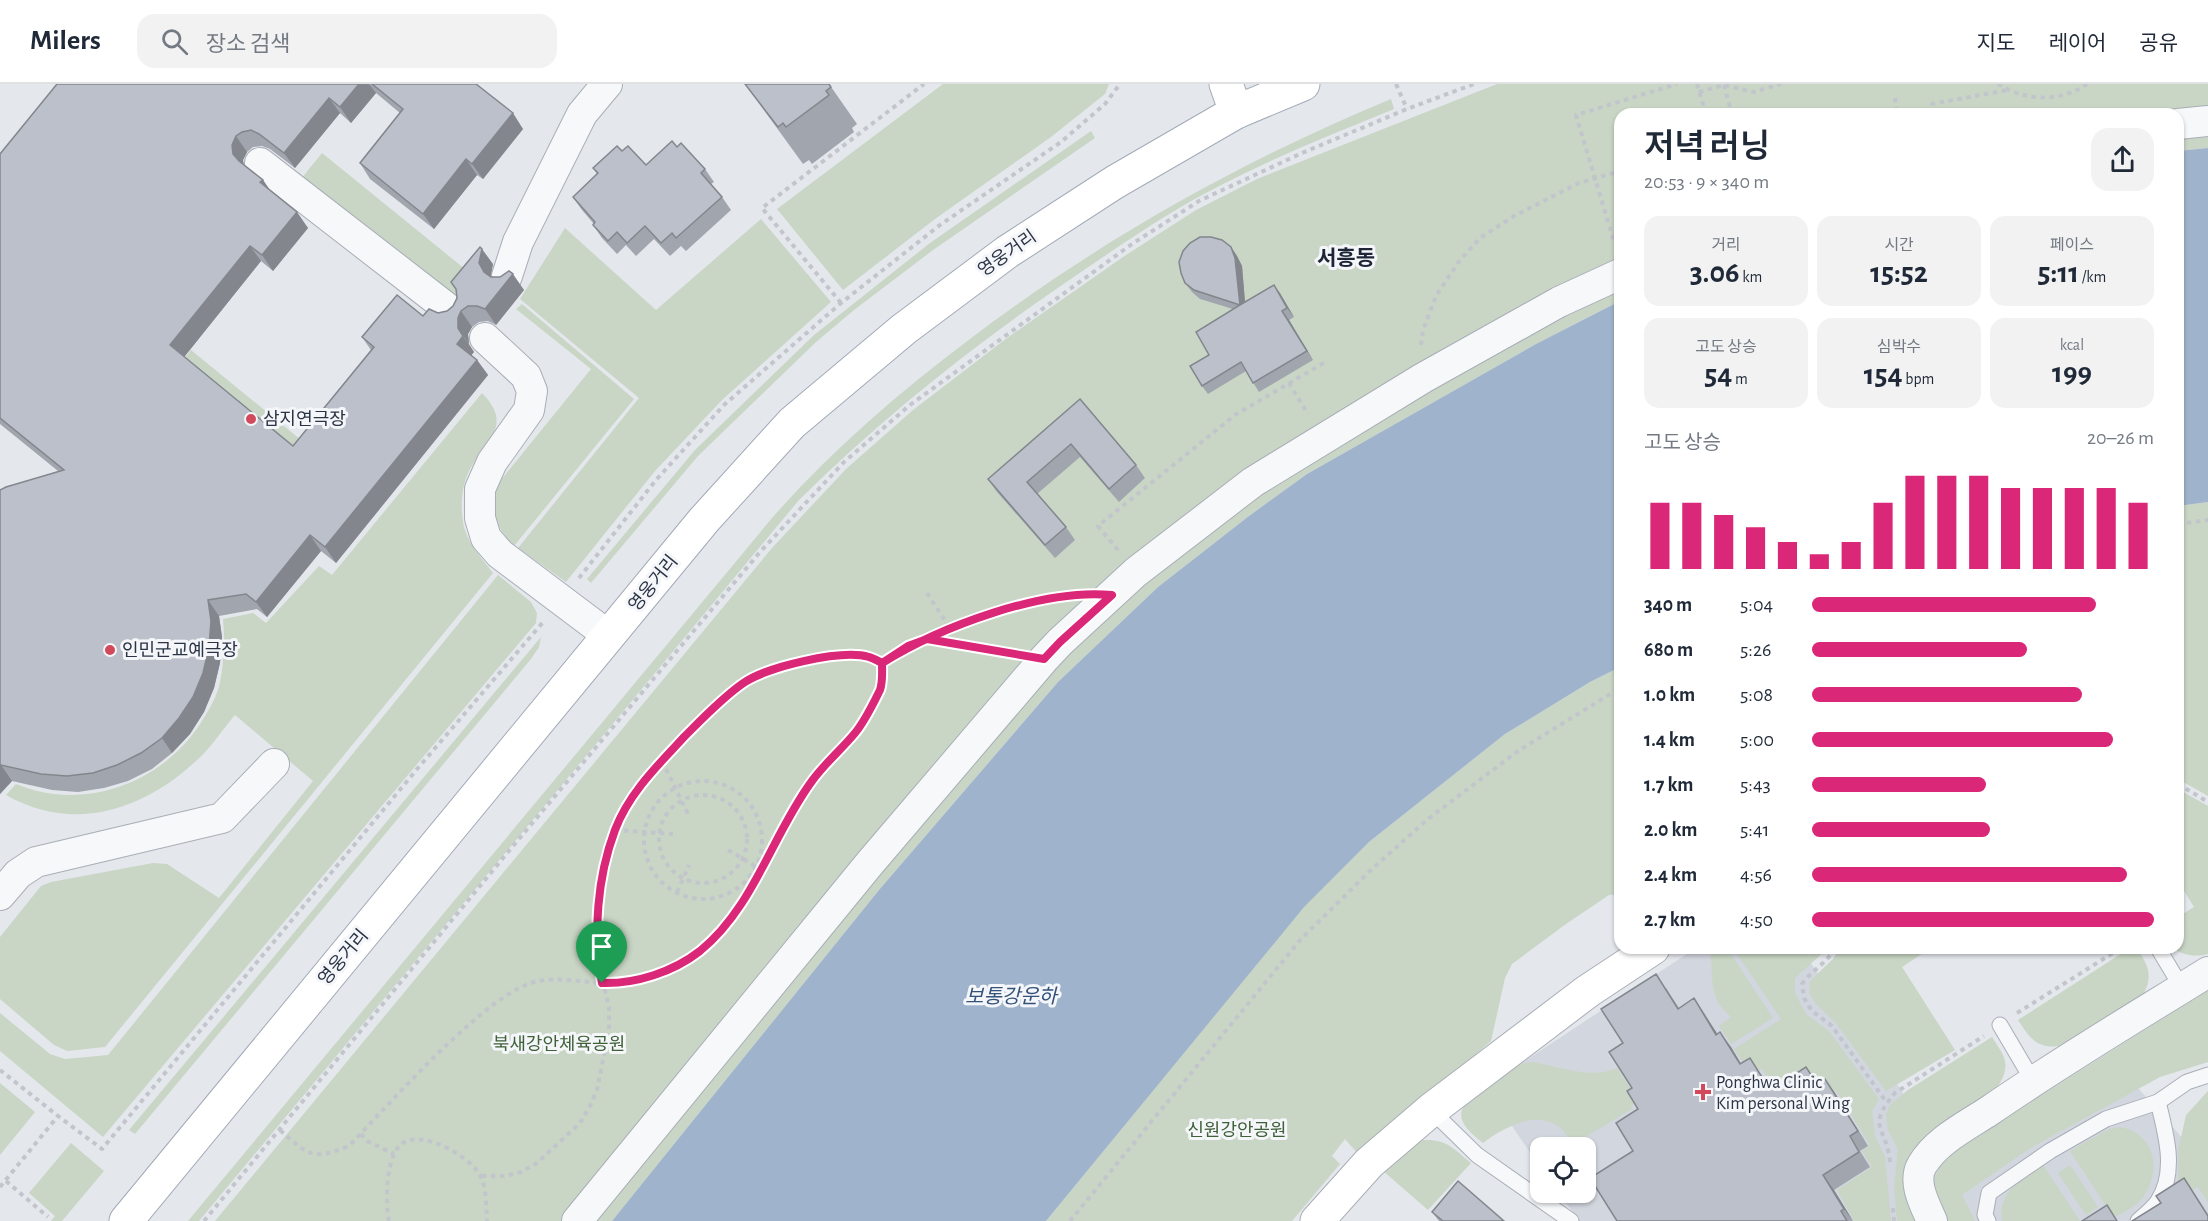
<!DOCTYPE html>
<html lang="ko">
<head>
<meta charset="utf-8">
<style>
  :root { --surface:#fff; --page:#f2f2f3; --text:#1f2937; --muted:#747a83; --line:#e0e1e3; --accent:#db2777 }
  body { margin:0; font-family:"Alegreya Sans","Noto Sans KR",sans-serif; background:var(--page); color:var(--text); height:100vh; display:flex; flex-direction:column; font-size:22px; white-space:nowrap }
  * { box-sizing:border-box; margin:0 }
  p { font-size:20px; color:var(--muted) }
  .icon { flex:none; width:33px; height:33px; fill:none; stroke:currentColor; stroke-width:2; stroke-linecap:round; stroke-linejoin:round }
  .map { position:relative; flex:1; overflow:hidden }
  .drawer { position:absolute; left:1614px; top:24px; width:570px; height:846px; display:flex; flex-direction:column; background:var(--surface); border-radius:18px; box-shadow:0 2px 4px #0004 }
  .drawer>* { flex:none }
  .fabs { position:absolute; left:1530px; top:1053px; display:grid; gap:12px }
  .fabs a { display:grid; place-items:center; width:66px; height:66px; border-radius:12px; background:var(--surface); box-shadow:0 2px 4px #0004; font-size:30px }
  .pin { position:absolute; display:grid; place-items:center; width:51px; height:51px; color:#fff; margin:-62px -26px; border-radius:50% 50% 50% 0; rotate:-45deg; box-shadow:0 0 6px #0007 }
  .pin .icon { rotate:45deg }
  .round { display:grid; place-items:center; flex:none; width:63px; height:63px; border-radius:18px; background:var(--page) }
  .head { display:flex; align-items:center; justify-content:space-between; height:102px; padding:0 30px }
  h1 { font-size:33px; font-weight:600; line-height:45px }
  .stats { display:grid; grid-template-columns:repeat(3,1fr); gap:9px; height:102px; padding:6px 30px }
  .stats div { display:grid; align-content:center; border-radius:15px; background:var(--page); text-align:center }
  .stats b { font-size:30px; font-weight:600 }
  .stats small { font-size:16px; font-weight:400 }
  .stats p { font-size:16px }
  .chart { height:168px; padding:12px 30px }
  .chart p { display:flex; justify-content:space-between }
  .chart svg { width:100%; height:108px; margin-top:6px; stroke:var(--accent); stroke-width:6 }
  ul { padding:0 30px; list-style:none; font-size:20px }
  li { display:grid; grid-template-columns:96px 72px 1fr; align-items:center; height:45px }
  li i { height:15px; border-radius:8px; background:var(--accent) }
  header { display:flex; align-items:center; gap:36px; box-sizing:border-box; height:84px; padding:0 30px; background:var(--surface); border-bottom:2px solid var(--line) }
  header strong { font-size:28px }
  nav { display:flex; gap:33px; margin-inline-start:auto; font-size:21px }
  .search { width:420px; height:54px; background:var(--page); display:flex; align-items:center; gap:15px; box-sizing:border-box; padding:0 21px; border-radius:18px; color:var(--muted); font-size:22px }
  .map>svg:first-child { display:block }
</style>
</head>
<body>
<header>
<strong>Milers</strong>
<div class="search"><svg class="icon" aria-label="search" viewBox="0 0 24 24"><circle cx="10" cy="10" r="6"/><path d="M15 15l6 6"/></svg>장소 검색</div>
<nav><a>지도</a><a>레이어</a><a>공유</a></nav>
</header>
<div class="map">
<svg width="2208" height="1137" viewBox="0 0 2208 1137">
  <rect width="100%" height="100%" fill="#e4e7ec"/>
  <path fill="#d2d6de" d="M1696,864h104l93,130 69,104 168,-103 78,88v54h-629l-20,-28 27,-1v-44h-46v19l-43,-63 17,-36z"/>
  <g fill="#c9d6c5">
    <path d="M943,0h166l-4,10 -54,43 -116,82 -92,71 -66,-81z"/>
    <path d="M1497,0h711v64l-30,3v-37h-558v187l-84,43 -229,130 -58,42 -91,71 -100,95 -179,208 -267,331h-397l557,-673 74,-79 67,-59 94,-72 116,-81 73,-47 61,-31z"/>
    <path d="M1391,15l3,10c-64,26 -129,52 -190,85 -43,23 -83,51 -123,78 -101,68 -195,142 -282,228l-600,721h-11l584,-703c58,-66 125,-124 194,-176 131,-100 273,-180 425,-243z"/>
    <path d="M1091,47l4,7 -162,112 -79,60 -38,32 -118,114 -107,127 -4,-4 108,-129 119,-115 116,-92z"/>
    <path d="M322,69l149,121 -21,26 -149,-121z"/>
    <path d="M761,135l70,83 -109,98 -67,71 -89,111 -48,-34 121,-150 -119,-99 45,-71 91,82z"/>
    <path d="M522,220l112,95 -120,147c-20,-21 -22,-32 -18,-60l95,-117 -75,-60z"/>
    <path d="M191,266l121,99 -12,14 -121,-98z"/>
    <path d="M482,309c29,30 9,43 -9,71 -11,16 -13,39 -10,58 3,20 19,36 30,51l-388,474 -38,4 -13,-6 -54,-46v-62l41,-51 10,-4 102,-19 14,1 52,34 94,-117 -78,-66c-13,15 -24,33 -39,46 -54,50 -123,72 -190,34l10,-11c67,28 145,0 184,-60 7,-11 15,-24 19,-37 5,-22 6,-46 4,-68l30,-6 13,10 53,-57 13,9z"/>
    <path d="M2208,418v294l-30,-17v-273z"/>
    <path d="M498,491l33,27 6,11 -1,10 -433,514 -103,-86v-38l50,41 15,5 43,-4z"/>
    <path d="M541,553l-2,10 -8,12 -396,475 -6,-4z"/>
    <path d="M1620,583v227l-11,1 -43,29 -54,40 -7,14 -14,63 -132,114 -14,-16 -13,17 8,8 -48,57h-246l258,-315 65,-64 136,-108 85,-52z"/>
    <path d="M2178,705l30,17v148c-13,3 -24,2 -35,-6h5v-31l16,-10 -16,-26z"/>
    <path d="M1709,864h18l46,70 -42,26 -12,-18 12,-9c-4,-4 -10,-9 -13,-15 -9,-17 -4,-37 -9,-54z"/>
    <path d="M1733,864h93l-1,3 -30,27v15l11,21 23,17 50,68 -7,12 3,25 10,21 6,64h-37l-17,-31 35,-23 -10,-16 8,-6 -34,-54 -9,4 -11,-17 -35,23 -19,-32 -11,6 -17,-26 47,-30z"/>
    <path d="M1840,864h91l-29,19 53,83 -69,41 -51,-69 -18,-17 -8,-12 1,-12 23,-22z"/>
    <path d="M2130,864h7c12,19 17,29 4,50l-74,47c-28,5 -35,-3 -49,-25z"/>
    <path d="M2208,906v72l-48,15 -131,72 -67,46 13,26h-29l-14,-37 9,-19 24,-22z"/>
    <path d="M1992,953c6,10 16,21 13,33 -7,37 -68,48 -89,77 -4,5 -6,11 -9,17l13,57h-23l-3,-34 4,-38 -10,-19 -2,-15 3,-9 19,-16z"/>
    <path d="M1532,978c27,4 58,18 85,6l21,33 -7,5 1,3 -58,35c-5,-5 -10,-14 -16,-18 -24,-16 -55,2 -75,17 -36,-27 -23,-38 7,-60 14,-9 25,-20 42,-21z"/>
    <path d="M0,999l35,29 -35,43z"/>
    <path d="M2208,1007v111l-10,-15 -26,14 6,-19v-31l8,-36z"/>
    <path d="M2120,1043c36,6 43,46 21,73 -6,7 -19,13 -27,18l-44,-67 39,-22z"/>
    <path d="M1424,1056c23,-1 30,9 47,23l-43,47 -46,-40 30,-27z"/>
    <path d="M71,1059l33,28 -42,50h-11l4,-5 -26,-23z"/>
    <path d="M2043,1081l37,56h-78c-4,-31 19,-41 41,-56z"/>
    <path d="M2070,1081l28,42 -12,8 -28,-42z"/>
  </g>
  <g fill="#9fb4cc">
    <path d="M2208,64v354l-30,4v-355z"/>
    <path d="M1620,217v366l-30,15 -85,52 -136,108 -65,65 -258,314h-434l267,-331 179,-208 100,-95 91,-71 58,-42 229,-130z"/>
  </g>
  <g fill="none" stroke-linecap="round" stroke-linejoin="round">
    <g stroke="#a9aeb7" stroke-width="17">
      <g id="lane">
        <path d="M2158,864l24,40"/>
        <path d="M2000,941l33,56"/>
        <path d="M1431,1026l46,45 94,66"/>
        <path d="M1988,1137l-3,-6 4,-22 61,-42 56,-32 52,-17 29,-20 21,-7"/>
        <path d="M2138,1137c6,-6 15,-12 20,-20 19,-29 8,-67 0,-99"/>
      </g>
    </g>
    <g stroke="#a9aeb7" stroke-width="32">
      <g id="street">
        <path d="M2178,40l30,-3"/>
        <path d="M260,79l191,148"/>
        <path d="M507,192l11,-34 64,-128 25,-30"/>
        <path d="M485,254l41,38 6,15 -3,19 -37,52 -12,27v29l6,20 14,16 109,82"/>
        <path d="M0,811l18,-21 18,-12 186,-44 52,-54"/>
        <path d="M577,1137l293,-358 174,-204 16,-17 76,-70 117,-90 170,-104 136,-76 61,-28"/>
        <path d="M1932,1137c-7,-16 -20,-39 -10,-56 14,-24 44,-39 67,-54 71,-49 145,-93 219,-139"/>
      </g>
    </g>
    <g stroke="#a9aeb7" stroke-width="35">
      <g id="secondary">
        <path d="M1226,0l10,28"/>
        <path d="M1317,1137l52,-58 62,-53 157,-119 65,-43"/>
      </g>
    </g>
    <g stroke="#a3abb8" stroke-width="35">
      <path id="primary" d="M126,1137l578,-701 88,-97 112,-94 103,-77 108,-70 121,-70 67,-28"/>
    </g>
    <g stroke="#c2c5cb" stroke-width="4" stroke-dasharray="4.5 4.5" stroke-linecap="butt">
      <path d="M1396,0l11,25"/>
      <path d="M1697,0l9,30"/>
      <path d="M1998,0c27,17 62,19 89,0"/>
      <path d="M1724,1l8,29"/>
      <path d="M1699,8l25,-7 30,7 27,-8"/>
      <path d="M1895,14l2,16"/>
      <path d="M1934,30l-2,-10 75,-14"/>
      <path d="M1620,156l-6,2 -38,-127 101,-31"/>
      <path d="M841,219l-79,-95 162,-124"/>
      <path d="M1421,261l2,-15 13,-34 24,-36 20,-22 34,-22 65,-33 41,-12"/>
      <path d="M1289,299l19,31"/>
      <path d="M2178,440l30,-4"/>
      <path d="M1118,466l-20,-24 137,-111 92,-54"/>
      <path d="M579,494l77,-98 68,-75 117,-102 99,-78 121,-83 44,-38 15,-20"/>
      <path d="M927,509l23,35"/>
      <path d="M927,555l84,14"/>
      <path d="M882,579c55,-34 119,-56 184,-67"/>
      <path d="M662,677l26,53"/>
      <circle cx="703" cy="756" r="59"/>
      <path d="M2178,700l30,18"/>
      <circle cx="703" cy="755" r="44"/>
      <path d="M615,746l58,4"/>
      <path d="M728,766l34,20"/>
      <path d="M677,808l12,-27"/>
      <path d="M1835,864c-8,15 -24,23 -33,36l2,14 8,13 20,15 55,77"/>
      <path d="M2017,929l104,-65"/>
      <path d="M0,986l58,46"/>
      <path d="M280,1046c28,25 32,31 69,16 40,-42 79,-86 123,-124 18,-15 39,-33 62,-40 20,-5 44,-1 64,1 37,-1 73,-9 102,-33 54,-44 72,-115 112,-170 13,-17 30,-30 43,-47 10,-12 18,-29 25,-43 3,-9 2,-18 2,-27l-12,-6 -36,-1 -61,13 -30,14 -38,33 -58,60 -21,30 -11,24 -10,34 -9,70 2,28 11,45v23l-12,60 -7,16 -10,17 -43,40 -16,9 -16,4h-25"/>
      <path d="M361,1050l6,7 27,13"/>
      <path d="M1890,1078c-3,-35 -25,-34 5,-69l89,-57"/>
      <path d="M6,1097l42,36"/>
      <path d="M0,1103l58,-71 44,33 316,-381 126,-147"/>
      <path d="M1893,1124l1,13"/>
      <path d="M204,1137l304,-369 252,-300 84,-90 66,-57 222,-161 67,-43 103,-48 105,-44 67,-25"/>
      <path d="M389,1137c-4,-19 -3,-62 11,-76 20,-18 69,11 80,30 7,13 6,32 7,46"/>
      <path d="M1070,1137l231,-282 71,-70 56,-50 90,-68 102,-63"/>
    </g>
    <use href="#lane" stroke="#f7f8fa" stroke-width="15"/>
    <use href="#street" stroke="#f7f8fa" stroke-width="30"/>
    <use href="#secondary" stroke="#fff" stroke-width="33"/>
    <use href="#primary" stroke="#fff" stroke-width="33"/>
  </g>
  <g fill="#a1a5ae">
    <path d="M57,0h419l47,45 -40,50 -6,-4 -43,54 -64,-50 -10,-16 40,-50 -24,-20 -25,30 -11,-10 -45,55 -25,-19 -8,-3 -9,1 -6,5 -4,8 1,5 19,15 7,10 38,38 -35,43 -12,-10 -77,96 109,89 78,-96 -9,-13 61,-21 24,-5 6,-5 40,-42 -2,12 33,14 -28,35 -8,-4 -9,1 -7,5 -4,7 1,10 5,8 -3,3 6,5 11,15 -152,188 -15,-12 -54,66 -10,-8 -38,7 3,21 -2,26 -6,25 -10,24 -14,22 -18,19 -20,16 -24,12 -24,7 -26,4 -26,-2 -40,-9 -12,13v-304l58,-19 -58,-47v-270z"/>
    <path d="M745,0h84l28,40 -5,4 2,4 -42,32 -3,-4 -6,4z"/>
    <path d="M677,63l28,22 9,13 -3,2 11,13 9,13 -45,41 -5,-5 -11,10 -16,-17 -18,17 -10,-11 -9,9 -15,-16 -9,-13 1,-1 -12,-14 -9,-13 24,-23 -4,-6 29,-17 24,14z"/>
    <path d="M1231,163l6,9 5,10 3,36 29,-17 20,32 -5,3 24,40 -54,32 -13,-21 -38,23 -6,-8 7,-31 24,-46 -33,-10 -8,-7 -7,-9z"/>
    <path d="M1080,315l56,66 9,13 -26,24 -39,-45 -43,37 29,33 9,13 -20,18 -58,-66 -9,-13z"/>
    <path d="M1666,904l13,20 15,-10 23,36 14,13 10,17 9,-6 21,32 47,-6 7,-5 43,67 -8,5 10,16 -36,23 19,31h-236l16,-70 5,-42 -6,-21 -9,-45z"/>
    <path d="M1432,1128l72,9h-65z"/>
  </g>
  <g fill="#83868d">
    <path d="M359,0h10l7,9 -25,30 -11,-16z"/>
    <path d="M329,14l11,15 -45,55 -11,-15z"/>
    <path d="M513,29l10,16 -40,50 -11,-15z"/>
    <path d="M236,52l11,16 -4,8 1,10 -11,-16 -1,-9z"/>
    <path d="M466,75l11,16 -43,54 -11,-15z"/>
    <path d="M263,96l10,15 -13,-13z"/>
    <path d="M297,128l11,16 -35,43 -11,-16z"/>
    <path d="M250,162l11,15 -80,100 -11,-16z"/>
    <path d="M1231,163l6,9 5,10 4,48 -6,-9z"/>
    <path d="M482,165l11,15 -3,15 -6,-7 -5,-9z"/>
    <path d="M513,190l11,16 -28,35 -11,-16z"/>
    <path d="M1274,201l6,8 14,24 -7,-9z"/>
    <path d="M461,227l11,16 -4,7 1,10 -11,-16v-10z"/>
    <path d="M1282,227l7,9 24,40 -6,-9z"/>
    <path d="M463,252l11,16 -6,7 -11,-15z"/>
    <path d="M477,276l11,15 -152,188 -11,-16z"/>
    <path d="M310,451l11,16 -54,66 -11,-15z"/>
    <path d="M208,516l11,16 3,21 -2,26 -6,25 -10,24 -14,22 -18,19 -10,-15z"/>
    <path d="M1,681l11,16 -12,13v-27z"/>
    <path d="M1694,914l10,15 23,36 -11,-14z"/>
    <path d="M1720,948l11,15 19,32 -10,-15z"/>
    <path d="M1825,995l10,14 33,53 -10,-15z"/>
    <path d="M1823,1091l11,15 19,31 -9,-12z"/>
    <path d="M2184,1094l10,15 14,22v1z"/>
  </g>
  <g fill="#bbc0ca" stroke="#83868d" stroke-width="1.5">
    <path d="M57,0h302l-19,23 -11,-9 -45,55 -25,-19 -8,-4 -9,2 -6,4 -4,9 1,9 6,7 24,19 -3,2 37,30 -35,43 -12,-9 -80,99 123,101 81,-99 -12,-10 35,-42 26,21 6,-7 9,4 9,-2 6,-5 4,-8 -1,-9 -5,-7 29,-35 2,2 -3,14 5,9 7,5h9l9,-6 4,3 -28,35 -8,-3h-9l-7,5 -3,7v10l5,8 -6,8 20,16 -152,187 -15,-12 -54,67 -10,-8 -38,6 3,21 -2,26 -6,26 -10,24 -14,21 -17,20 -21,15 -24,12 -24,8 -26,3 -26,-2 -40,-9 -1,2v-277l6,-3 58,-17 -64,-52v-264z"/>
    <path d="M372,0h104l37,29 -41,51 -6,-5 -43,55 -63,-51 43,-54z"/>
    <path d="M745,0h84l2,3 -5,4 3,4 -43,32 -3,-4 -5,4z"/>
    <path d="M672,57l5,6 4,-4 24,26 -4,4 21,24 -46,41 -4,-5 -11,10 -16,-17 -18,17 -10,-11 -9,9 -15,-16 2,-3 -22,-25 25,-24 -5,-5 24,-22 5,5 6,-5 18,19z"/>
    <path d="M1200,153h11l11,3 9,7 4,11 5,47 34,-20 13,23 -5,3 25,40 -54,32 -12,-21 -39,24 -12,-20 19,-11 -13,-23 44,-27 -46,-15 -9,-7 -4,-10 -2,-11 4,-11 7,-8z"/>
    <path d="M1080,315l56,66 -27,24 -38,-45 -44,38 39,45 -21,18 -57,-66z"/>
    <path d="M1656,890l22,35 16,-11 22,37 4,-3 20,32 10,-6 20,32 36,-23 11,17 8,-5 33,52 -8,5 9,16 -36,23 21,34 -3,2 6,10h-230l-27,-43 43,-27 -17,-28 22,-14 -11,-18 5,-3 -23,-36 14,-9 -22,-34z"/>
    <path d="M2184,1094l24,38v5h-76l29,-18 -5,-7z"/>
    <path d="M1458,1097l46,40h-61l-11,-9z"/>
    <path d="M2107,1121l10,16h-35z"/>
  </g>
  <g fill="none" stroke-linecap="round" stroke-linejoin="round">
    <g stroke="#fff" stroke-width="12">
      <path id="route" d="M602,899c34,1 71,-11 98,-32 54,-44 72,-116 112,-170 13,-18 29,-31 43,-48 10,-12 18,-29 25,-43 3,-9 2,-18 2,-27l26,-17 19,-7 117,20 16,-17 52,-47c-69,-7 -172,32 -230,68 -4,-2 -9,-5 -13,-6 -28,-8 -104,10 -127,27 -21,15 -39,34 -57,52 -27,29 -56,57 -70,94 -18,48 -22,103 -13,153"/>
    </g>
    <use href="#route" stroke="#db2777" stroke-width="8"/>
  </g>
  <g fill="#d1495b" stroke="#f4f6f9" stroke-width="2">
    <circle cx="251" cy="335" r="6"/>
    <circle cx="110" cy="566" r="6"/>
    <path d="M1700 999h6v6h6v6h-6v6h-6v-6h-6v-6h6z"/>
  </g>
  <g text-anchor="middle" stroke-width="6" stroke-linejoin="round" paint-order="stroke">
    <g font-size="18" fill="#2b3445" stroke="#f4f6f9">
      <text transform="translate(1007 169) rotate(-35)" y="6">영웅거리</text>
      <text transform="translate(653 499) rotate(-51)" y="6">영웅거리</text>
      <text transform="translate(343 873) rotate(-50)" y="6">영웅거리</text>
    </g>
    <g font-size="18" fill="#2b3445" stroke="#f4f6f9" text-anchor="start">
      <text x="263" y="341">삼지연극장</text>
      <text x="122" y="572">인민군교예극장</text>
      <text x="1716" y="1004">Ponghwa Clinic<tspan x="1716" dy="21">Kim personal Wing</tspan></text>
    </g>
    <g font-size="18" fill="#3f6138" stroke="#f4f6f9">
      <text x="559" y="966">북새강안체육공원</text>
      <text x="1237" y="1052">신원강안공원</text>
    </g>
    <g font-size="20" font-style="italic" fill="#34527a" stroke="#f4f6f9">
      <text x="1011" y="919">보통강운하</text>
    </g>
    <g font-size="21" font-weight="bold" fill="#1d2536" stroke="#f4f6f9">
      <text x="1346" y="181">서흥동</text>
    </g>
  </g>
</svg>
<div class="fabs">
<a><svg class="icon" aria-label="locate" viewBox="0 0 24 24"><circle cx="12" cy="12" r="6"/><path d="M12 2v4M12 18v4M2 12h4M18 12h4"/></svg></a>
</div>
<div class="pin" style="left:602px;top:899px;background:#1e9e55"><svg class="icon" aria-label="arrive" viewBox="0 0 24 24"><path d="M6 21V4h12l-3 4 3 4H6"/></svg></div>
<section class="drawer">
<div class="head"><div><h1>저녁 러닝</h1><p>20:53 · 9 × 340 m</p></div><a class="round"><svg class="icon" aria-label="share" viewBox="0 0 24 24"><path d="M12 15V3M7 8l5-5 5 5M5 13v7h14v-7"/></svg></a></div>
<div class="stats">
<div><p>거리</p><b>3.06<small> km</small></b></div>
<div><p>시간</p><b>15:52</b></div>
<div><p>페이스</p><b>5:11<small> /km</small></b></div>
</div>
<div class="stats">
<div><p>고도 상승</p><b>54<small> m</small></b></div>
<div><p>심박수</p><b>154<small> bpm</small></b></div>
<div><p>kcal</p><b>199</b></div>
</div>
<div class="chart"><p><span>고도 상승</span>20–26 m</p>
<svg viewBox="0 0 160 44" preserveAspectRatio="none"><path d="M5 44V17M15 44V17M25 44V22M35 44V27M45 44V33M55 44V38M65 44V33M75 44V17M85 44V6M95 44V6M105 44V6M115 44V11M125 44V11M135 44V11M145 44V11M155 44V17"/></svg>
</div>
<ul>
<li><b>340 m</b>5:04<i style="width:83%"></i></li>
<li><b>680 m</b>5:26<i style="width:63%"></i></li>
<li><b>1.0 km</b>5:08<i style="width:79%"></i></li>
<li><b>1.4 km</b>5:00<i style="width:88%"></i></li>
<li><b>1.7 km</b>5:43<i style="width:51%"></i></li>
<li><b>2.0 km</b>5:41<i style="width:52%"></i></li>
<li><b>2.4 km</b>4:56<i style="width:92%"></i></li>
<li><b>2.7 km</b>4:50<i style="width:100%"></i></li>
</ul>
</section>
</div>
</body>
</html>
